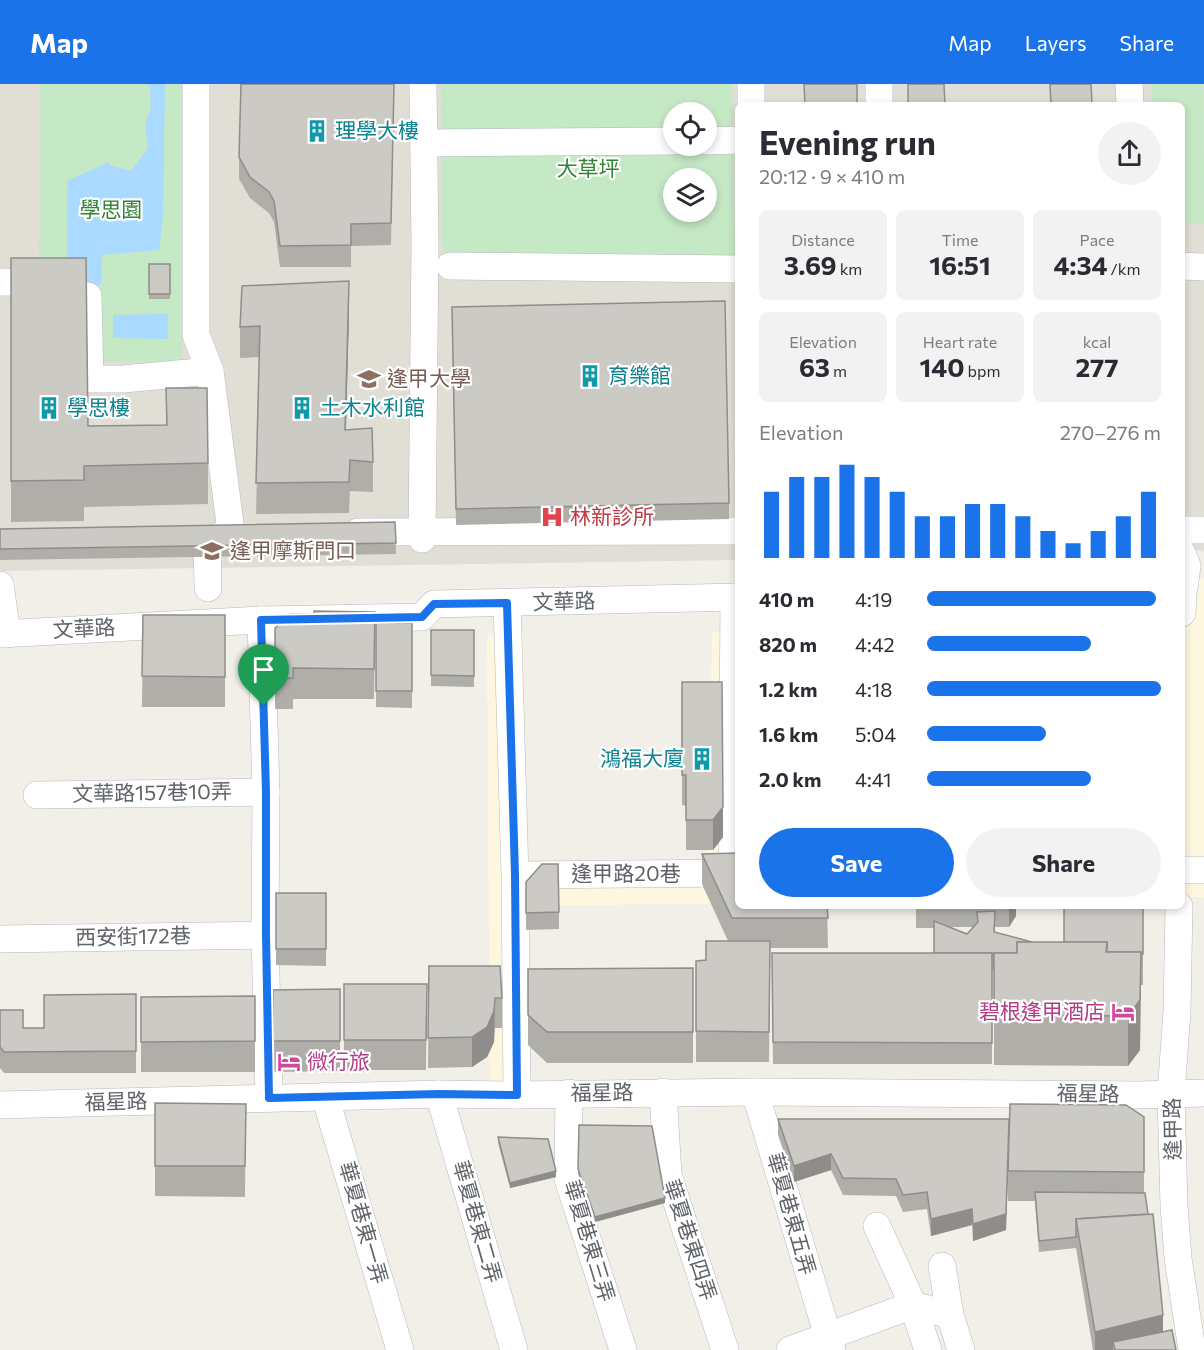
<!DOCTYPE html>
<html lang="en">
<head>
<meta charset="utf-8">
<style>
  :root { --surface:#fff; --page:#f2f2f3; --text:#2b2b33; --muted:#7c7c81; --accent:#1a73e8 }
  body { margin:0; font-family:Commissioner,"Noto Sans TC",sans-serif; background:var(--page); color:var(--text); height:100vh; display:flex; flex-direction:column; font-size:22px; white-space:nowrap }
  * { box-sizing:border-box; margin:0 }
  p { font-size:20px; color:var(--muted) }
  .icon { flex:none; width:33px; height:33px; fill:none; stroke:currentColor; stroke-width:2; stroke-linecap:round; stroke-linejoin:round }
  .map { position:relative; flex:1; overflow:hidden }
  .side { position:absolute; left:735px; top:18px; width:450px; height:807px; display:flex; flex-direction:column; background:var(--surface); border-radius:9px; box-shadow:0 3px 9px #0003 }
  .side>* { flex:none }
  .fabs { position:absolute; left:663px; top:18px; display:grid; gap:12px }
  .fabs a { display:grid; place-items:center; width:54px; height:54px; border-radius:50%; background:var(--surface); box-shadow:0 3px 9px #0003; font-size:30px }
  .pin { position:absolute; display:grid; place-items:center; width:51px; height:51px; color:#fff; margin:-62px -26px; border-radius:50% 50% 50% 0; rotate:-45deg; box-shadow:0 0 6px #0007 }
  .pin .icon { rotate:45deg }
  .round { display:grid; place-items:center; flex:none; width:63px; height:63px; border-radius:32px; background:var(--page) }
  .head { display:flex; align-items:center; justify-content:space-between; height:102px; padding:0 24px }
  h1 { font-size:33px; font-weight:700; line-height:45px }
  .figures { display:grid; grid-template-columns:repeat(3,1fr); gap:9px; height:102px; padding:6px 24px }
  .figures div { display:grid; align-content:center; border-radius:9px; background:var(--page); text-align:center }
  .figures b { font-size:26px; font-weight:700 }
  .figures small { font-size:16px; font-weight:400 }
  .figures p { font-size:16px }
  .chart { height:168px; padding:12px 24px }
  .chart p { display:flex; justify-content:space-between }
  .chart svg { width:100%; height:108px; margin-top:6px; stroke:var(--accent); stroke-width:6 }
  .cta { display:flex; gap:12px; margin-top:auto; padding:12px 24px }
  .cta a { flex:1; height:69px; border-radius:36px; background:var(--accent); color:#fff; font-size:24px; font-weight:700; line-height:69px; text-align:center }
  .cta a+a { background:var(--page); color:var(--text) }
  ul { padding:0 24px; list-style:none; font-size:20px }
  li { display:grid; grid-template-columns:96px 72px 1fr; align-items:center; height:45px }
  li i { height:15px; border-radius:8px; background:var(--accent) }
  header { display:flex; align-items:center; gap:36px; box-sizing:border-box; height:84px; padding:0 30px; background:var(--accent); color:#fff }
  header strong { font-size:28px }
  nav { display:flex; gap:33px; margin-inline-start:auto; font-size:21px }
  .map>svg:first-child { display:block }
</style>
</head>
<body>
<header>
<strong>Map</strong>
<nav><a>Map</a><a>Layers</a><a>Share</a></nav>
</header>
<div class="map">
<svg width="1204" height="1266" viewBox="0 0 1204 1266">
  <rect width="100%" height="100%" fill="#f1efe8"/>
  <g fill="#fef7e0">
    <path d="M1204,495v318h-22v-317z"/>
    <path d="M738,544v275l-217,3 4,181 -35,2 -3,-453 36,-4 2,236 183,-8 4,-227z"/>
  </g>
  <path fill="#e1ded6" fill-rule="evenodd" d="M0,0h1204v468l-22,-6v-441h-444v455l-738,11zM674,28h32v34h-32zM674,94h32v34h-32z"/>
  <g fill="#c5e8c5" fill-rule="evenodd">
    <path d="M40,0h145l-3,277 -96,1 -47,-63z"/>
    <path d="M441,0h291l3,171 -293,-2zM674,28h32v34h-32zM674,94h32v34h-32z"/>
    <path d="M1152,0h51l1,140h-22v-119h-30z"/>
  </g>
  <g fill="#aadaff">
    <path d="M146,0h19l-2,132 -4,34 -57,5 -1,30 -34,1v-105l42,-19v3l22,6 17,-23 -3,-24 6,-15 -1,-22z"/>
    <path d="M168,230v25l-55,-1v-23z"/>
  </g>
  <g fill="none" stroke-linecap="round" stroke-linejoin="round">
    <g stroke="#b5b8bc" stroke-width="28">
      <g id="minor">
        <path d="M196,0v251l14,36 21,160"/>
        <path d="M751,0v21"/>
        <path d="M879,0v21"/>
        <path d="M1129,0l1,21"/>
        <path d="M706,57l32,-1"/>
        <path d="M424,59l250,-2"/>
        <path d="M450,182l288,3"/>
        <path d="M1182,182l22,1"/>
        <path d="M0,198l51,1 1,13h36l2,83h33l87,-8"/>
        <path d="M1182,446h22"/>
        <path d="M358,448l380,-1"/>
        <path d="M422,455l3,-294 -2,-161"/>
        <path d="M1182,469l5,13 -4,28 -1,19"/>
        <path d="M0,501l7,49"/>
        <path d="M208,504l-1,-47 20,-8"/>
        <path d="M507,519l8,272 2,220"/>
        <path d="M261,536l5,172 -1,143 4,163"/>
        <path d="M0,550l261,-14 161,-3 12,-13 304,-7"/>
        <path d="M37,711l229,-3"/>
        <path d="M1182,786h22"/>
        <path d="M732,789l2,-276"/>
        <path d="M522,791l216,-2"/>
        <path d="M1179,822l-2,105 -6,83 3,111 4,53 14,92"/>
        <path d="M0,855l265,-4"/>
        <path d="M663,1008l5,83 57,175"/>
        <path d="M755,1008l77,258"/>
        <path d="M569,1009l-1,86 55,171"/>
        <path d="M439,1010l75,256"/>
        <path d="M325,1012l75,254"/>
        <path d="M0,1021l439,-11 78,1 238,-3 384,3 65,-2"/>
        <path d="M877,1142l36,79 15,45"/>
        <path d="M942,1182l8,49 11,35"/>
        <path d="M790,1266l123,-45 37,10"/>
      </g>
    </g>
    <use href="#minor" stroke="#fff" stroke-width="27"/>
  </g>
  <g fill="#afaea9" fill-rule="evenodd">
    <path d="M394,0l-3,161 -40,1v21h-71l-6,-45 -5,-9 -19,-15 -11,-19v-22z"/>
    <path d="M11,174l77,168 78,-1v-37l42,75v41l-124,3v14l-73,1z"/>
    <rect x="149" y="180" width="21" height="35"/>
    <path d="M349,228l-3,118 27,32v30l-23,-1 -1,22 -93,1 4,-157 -20,1v-31z"/>
    <path d="M452,240l277,179v16l-273,6z"/>
    <path d="M395,438l1,32 -396,6v-31z"/>
    <path d="M143,531h82v92h-83z"/>
    <path d="M376,539h36v85l-36,-1z"/>
    <path d="M275,544l100,14 -1,57h-81v10h-18z"/>
    <path d="M431,546h43v57l-43,-1z"/>
    <path d="M682,598l41,155 -10,13h-27v-44l-4,-1z"/>
    <path d="M702,770l125,52 1,42h-58l-1,114h-73v-101l10,-1 22,-19 -26,-57z"/>
    <path d="M526,798l33,30v17l-33,1z"/>
    <path d="M276,809h50v73l-50,-1z"/>
    <path d="M916,822h100v10l-7,11h-14v5l37,10h32l79,-36v79h-2l-1,65 -12,16 -134,-1v-94h-2v93h-219l-1,-111h162v-25h-18zM951,843h23l-7,7z"/>
    <path d="M429,882l73,32v30h-7l-1,14 -7,15 -15,10 -44,1z"/>
    <path d="M693,884v95h-146l-19,-18v-76z"/>
    <path d="M344,900h83l-1,86h-82z"/>
    <path d="M340,905v82l-67,1v-82z"/>
    <path d="M136,910v79h-132l-4,-5v-58l23,18h21z"/>
    <path d="M255,912v76h-114v-75z"/>
    <path d="M155,1019l91,1 -1,93 -90,-1z"/>
    <path d="M1144,1033v76l19,139 13,18h-83l-17,-102 -37,4 -4,-51h-27v-28l-2,57 -33,11 -1,-16 -41,11 -4,-27 -24,3 -7,-16 -53,-1 -12,-25 -37,12 -16,-47v-16h231z"/>
    <path d="M579,1041l86,78 -70,19 -17,-48z"/>
    <path d="M498,1053l58,40 -46,11 -12,-45z"/>
  </g>
  <g fill="#8f8d8a">
    <path d="M349,197v31l-4,149v-31z"/>
    <path d="M723,723v30l-10,13v-30z"/>
    <path d="M1009,822h7v10l-7,11z"/>
    <path d="M1141,868l-1,98 -12,16v-50z"/>
    <path d="M495,914l-1,44 -7,15 -15,10v-30z"/>
    <path d="M1009,1051l-3,95 -33,11v-17z"/>
    <path d="M831,1070v16l-37,12v-16z"/>
    <path d="M556,1087v6l-46,11v-5z"/>
    <path d="M665,1114v5l-70,19v-5z"/>
    <path d="M972,1125v16l-41,11v-17z"/>
    <path d="M1163,1231v31l-50,-4v8h-18v-18z"/>
  </g>
  <g fill="#cccac5" stroke="#8f8d8a" stroke-width="1.5">
    <path d="M241,0h153l-3,139 -40,1v21l-71,1 -6,-45 -5,-9 -19,-15 -11,-20z"/>
    <path d="M804,0h53v21h-52z"/>
    <path d="M908,0h36l1,21h-37z"/>
    <path d="M1050,0h41l1,21h-41z"/>
    <path d="M11,174h75l2,168 79,-1 -1,-37h41l1,75 -124,3v14l-73,1z"/>
    <rect x="149" y="180" width="21" height="30"/>
    <path d="M349,197l-4,149 27,-2 1,34 -23,-2 -1,22 -93,1 4,-157 -20,1 2,-41z"/>
    <path d="M725,217l4,202 -273,6 -4,-202z"/>
    <path d="M395,438l1,21 -396,6v-20z"/>
    <path d="M314,527l61,1 -1,57 -81,-1v10h-18v-50l15,-14h24z"/>
    <path d="M143,531h82v62l-83,-1z"/>
    <rect x="376" y="539" width="36" height="68"/>
    <path d="M431,546h43v46l-43,-1z"/>
    <path d="M682,598h40l1,125 -10,13h-27v-45h-4z"/>
    <path d="M738,769v53h89l1,12h-96l-30,-64z"/>
    <path d="M542,780h16l1,48 -33,1v-31z"/>
    <rect x="276" y="809" width="50" height="56"/>
    <path d="M1064,822h79v48h-2v-2h-34v-10h-43z"/>
    <path d="M995,827l-1,21 38,10h-15v11h-23v2h-2v-2h-58v-32l33,13 11,-12 -1,-10z"/>
    <path d="M706,857h64l-1,91 -73,-1v-70l10,-1z"/>
    <path d="M1017,858h90l-1,10h35l-1,48 -12,16 -134,-1v-62h23z"/>
    <path d="M772,869h220v90l-219,-1z"/>
    <path d="M429,882h71l2,32h-7l-1,13 -7,16 -15,10 -44,1z"/>
    <path d="M693,884v64h-146l-19,-17v-46z"/>
    <path d="M344,900h83l-1,56h-82z"/>
    <path d="M340,905v52h-67v-51z"/>
    <path d="M136,910v57l-132,1 -4,-5v-37h23v18h21v-33z"/>
    <path d="M255,912v45l-114,1v-45z"/>
    <path d="M155,1019l91,1 -1,62h-90z"/>
    <path d="M1010,1020l116,1 18,12v55l-136,-1z"/>
    <path d="M778,1035h231l-3,95 -33,10 -1,-15 -41,10 -4,-27 -24,3 -7,-16 -53,-1 -12,-24 -37,12z"/>
    <path d="M579,1041l73,1 13,72 -70,19 -17,-48z"/>
    <path d="M498,1053l50,2 8,32 -46,12z"/>
    <path d="M1035,1108l110,1 3,21 -72,5v18l-37,4z"/>
    <path d="M1153,1130l10,101 -68,17 -19,-113z"/>
    <path d="M1172,1246l4,20h-61l-2,-8z"/>
  </g>
  <g fill="none" stroke-linecap="round" stroke-linejoin="round">
    <g stroke="#fff" stroke-width="12">
      <path id="route" d="M507,519l8,272 2,220 -78,-1 -170,4 -3,-163v-143l-5,-172 161,-3 12,-13z"/>
    </g>
    <use href="#route" stroke="#1a73e8" stroke-width="8"/>
  </g>
  <defs>
    <g id="building-bare" transform="scale(1.8)"><path d="M-4-6H4V6H1V3H-1V6H-4ZM-2.5-4.3h1.7v1.8h-1.7ZM.8-4.3h1.7v1.8H.8ZM-2.5-1h1.7V.8h-1.7ZM.8-1h1.7V.8H.8Z" fill="#0f9aa8" stroke="#fff" stroke-width="2.5" paint-order="stroke"/></g>
    <g id="university-bare" transform="scale(1.8)"><path d="M0-5L7-2L0 1L-7-2ZM-4 1L0 2.5L4 1V4Q0 6-4 4Z" fill="#8d6e63" stroke="#fff" stroke-width="2.5" paint-order="stroke"/></g>
    <g id="hospital-bare" transform="scale(1.8)"><path d="M-5-5h3v3.5h4V-5h3V5h-3V1.5h-4V5h-3Z" fill="#e0444e" stroke="#fff" stroke-width="2.5" paint-order="stroke"/></g>
    <g id="hotel-bare" transform="scale(1.8)"><path d="M-6-4.5h1.5V1H6V5H4.5V3h-9V5H-6ZM-4 0a1.8 1.8 0 1 1 3.6 0ZM.5 0V-2.5h3Q6-2.5 6 0Z" fill="#d1479c" stroke="#fff" stroke-width="2.5" paint-order="stroke"/></g>
  </defs>
  <g fill-rule="evenodd">
    <use href="#building-bare" x="317" y="47"/>
    <use href="#building-bare" x="590" y="292"/>
    <use href="#university-bare" x="369" y="295"/>
    <use href="#building-bare" x="49" y="324"/>
    <use href="#building-bare" x="302" y="324"/>
    <use href="#hospital-bare" x="552" y="433"/>
    <use href="#university-bare" x="212" y="467"/>
    <use href="#building-bare" x="702" y="675"/>
    <use href="#hotel-bare" x="1123" y="928"/>
    <use href="#hotel-bare" x="289" y="978"/>
  </g>
  <g text-anchor="middle" stroke-width="4.5" stroke-linejoin="round" paint-order="stroke">
    <g font-size="21" fill="#0d838f" stroke="#fff" text-anchor="start">
      <text x="335" y="54">理學大樓</text>
      <text x="608" y="299">育樂館</text>
      <text x="67" y="331">學思樓</text>
      <text x="320" y="331">土木水利館</text>
      <text x="684" y="682" text-anchor="end">鴻福大廈</text>
    </g>
    <g font-size="21" fill="#348238" stroke="#fff">
      <text x="588" y="92">大草坪</text>
      <text x="111" y="133">學思園</text>
    </g>
    <g font-size="21" fill="#785e54" stroke="#fff" text-anchor="start">
      <text x="387" y="302">逢甲大學</text>
      <text x="230" y="474">逢甲摩斯門口</text>
    </g>
    <g font-size="21" fill="#be3a42" stroke="#fff" text-anchor="start">
      <text x="570" y="440">林新診所</text>
    </g>
    <g font-size="21" fill="#5f6368" stroke="#fff">
      <text transform="translate(564 518) rotate(-2)" y="7">文華路</text>
      <text transform="translate(84 545) rotate(-3)" y="7">文華路</text>
      <text transform="translate(152 709) rotate(-1)" y="7">文華路157巷10弄</text>
      <text x="626" y="797">逢甲路20巷</text>
      <text transform="translate(133 853) rotate(-1)" y="7">西安街172巷</text>
      <text transform="translate(602 1009) rotate(-1)" y="7">福星路</text>
      <text transform="translate(1088 1010) rotate(1)" y="7">福星路</text>
      <text transform="translate(116 1018) rotate(-2)" y="7">福星路</text>
      <text transform="translate(1173 1045) rotate(-91)" y="7">逢甲路</text>
      <text transform="translate(791 1130) rotate(74)" y="7">華夏巷東五弄</text>
      <text transform="translate(477 1138) rotate(74)" y="7">華夏巷東二弄</text>
      <text transform="translate(363 1139) rotate(74)" y="7">華夏巷東一弄</text>
      <text transform="translate(690 1156) rotate(72)" y="7">華夏巷東四弄</text>
      <text transform="translate(589 1157) rotate(73)" y="7">華夏巷東三弄</text>
    </g>
    <g font-size="21" fill="#b23c85" stroke="#fff" text-anchor="end">
      <text x="1105" y="935">碧根逢甲酒店</text>
      <text x="307" y="985" text-anchor="start">微行旅</text>
    </g>
  </g>
</svg>
<div class="fabs">
<a><svg class="icon" aria-label="locate" viewBox="0 0 24 24"><circle cx="12" cy="12" r="6"/><path d="M12 2v4M12 18v4M2 12h4M18 12h4"/></svg></a>
<a><svg class="icon" aria-label="layers" viewBox="0 0 24 24"><path d="M12 4l9 5-9 5-9-5zM3 14l9 5 9-5"/></svg></a>
</div>
<div class="pin" style="left:264px;top:622px;background:#1e9e55"><svg class="icon" aria-label="arrive" viewBox="0 0 24 24"><path d="M6 21V4h12l-3 4 3 4H6"/></svg></div>
<section class="side">
<div class="head"><div><h1>Evening run</h1><p>20:12 · 9 × 410 m</p></div><a class="round"><svg class="icon" aria-label="share" viewBox="0 0 24 24"><path d="M12 15V3M7 8l5-5 5 5M5 13v7h14v-7"/></svg></a></div>
<div class="figures">
<div><p>Distance</p><b>3.69<small> km</small></b></div>
<div><p>Time</p><b>16:51</b></div>
<div><p>Pace</p><b>4:34<small> /km</small></b></div>
</div>
<div class="figures">
<div><p>Elevation</p><b>63<small> m</small></b></div>
<div><p>Heart rate</p><b>140<small> bpm</small></b></div>
<div><p>kcal</p><b>277</b></div>
</div>
<div class="chart"><p><span>Elevation</span>270–276 m</p>
<svg viewBox="0 0 160 44" preserveAspectRatio="none"><path d="M5 44V17M15 44V11M25 44V11M35 44V6M45 44V11M55 44V17M65 44V27M75 44V27M85 44V22M95 44V22M105 44V27M115 44V33M125 44V38M135 44V33M145 44V27M155 44V17"/></svg>
</div>
<ul>
<li><b>410 m</b>4:19<i style="width:98%"></i></li>
<li><b>820 m</b>4:42<i style="width:70%"></i></li>
<li><b>1.2 km</b>4:18<i style="width:100%"></i></li>
<li><b>1.6 km</b>5:04<i style="width:51%"></i></li>
<li><b>2.0 km</b>4:41<i style="width:70%"></i></li>
</ul>
<div class="cta"><a>Save</a><a>Share</a></div>
</section>
</div>
</body>
</html>
